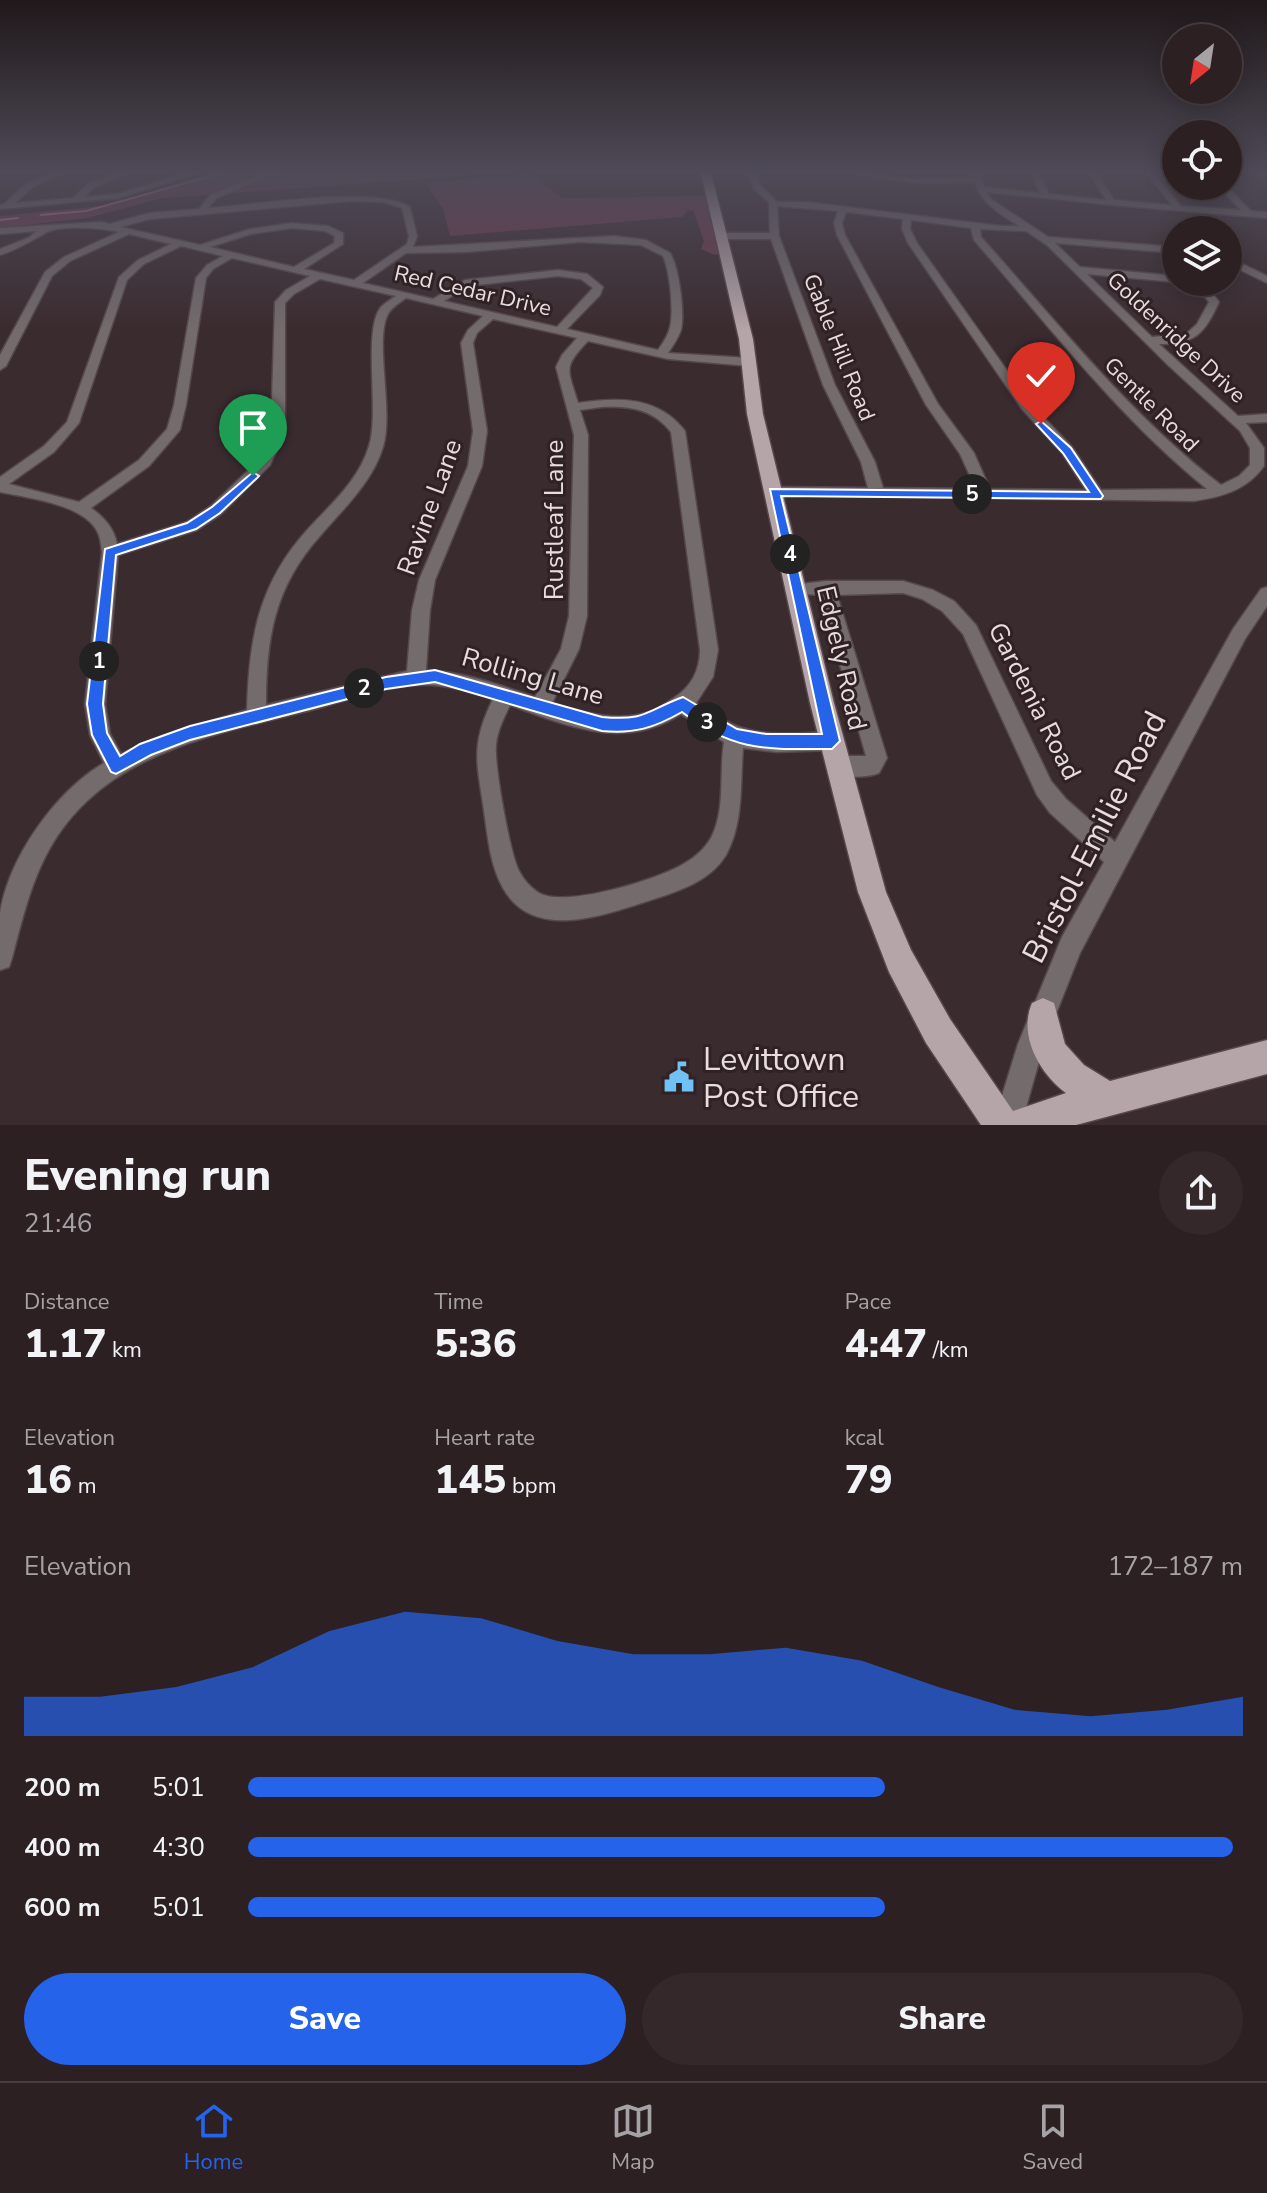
<!DOCTYPE html>
<html lang="en">
<head>
<meta charset="utf-8">
<style>
  :root { --surface:#2c2023; --page:#34282b; --text:#f1f3f6; --muted:#a6a3a6; --line:#483e41; --accent:#2563eb }
  body { margin:0; font-family:"Nunito Sans",sans-serif; background:var(--page); color:var(--text); height:100vh; display:flex; flex-direction:column; font-size:30px; white-space:nowrap }
  * { box-sizing:border-box; margin:0 }
  p { font-size:26px; color:var(--muted) }
  .icon { flex:none; width:44px; height:44px; fill:none; stroke:currentColor; stroke-width:2; stroke-linecap:round; stroke-linejoin:round }
  .map { position:relative; height:1125px; overflow:hidden }
  .side { display:flex; flex-direction:column; background:var(--surface); flex:1 }
  .side>* { flex:none }
  .needle { width:52px; rotate:210deg }
  .buttons { position:absolute; left:1162px; top:24px; display:grid; gap:16px }
  .buttons a { display:grid; place-items:center; width:80px; height:80px; border-radius:50%; background:var(--surface); box-shadow:0 4px 20px #0003,0 0 0 2px var(--line); font-size:40px }
  .pin { position:absolute; display:grid; place-items:center; width:68px; height:68px; color:#fff; margin:-82px -34px; border-radius:50% 50% 50% 0; rotate:-45deg; box-shadow:0 0 8px #0007 }
  .pin .icon { rotate:45deg }
  .km { position:absolute; width:40px; height:40px; margin:-20px; border-radius:50%; background:#222; color:#fff; font-size:22px; line-height:40px; text-align:center }
  .round { display:grid; place-items:center; flex:none; width:84px; height:84px; border-radius:42px; background:var(--page) }
  .summary { display:flex; align-items:center; justify-content:space-between; height:136px; padding:0 24px }
  h1 { font-size:44px; font-weight:800; line-height:60px }
  .figures { display:grid; grid-template-columns:repeat(3,1fr); gap:12px; height:136px; padding:8px 24px }
  .figures div { display:grid; align-content:center }
  .figures b { font-size:40px; font-weight:800 }
  .figures small { font-size:22px; font-weight:400 }
  .figures p { font-size:22px }
  .chart { height:224px; padding:16px 24px }
  .chart p { display:flex; justify-content:space-between }
  .chart svg { width:100%; height:144px; margin-top:8px; fill:var(--accent); opacity:.7 }
  .action { display:flex; gap:16px; margin-top:auto; padding:16px 24px }
  .action a { flex:1; height:92px; border-radius:48px; background:var(--accent); color:#fff; font-size:32px; font-weight:800; line-height:92px; text-align:center }
  .action a+a { background:var(--page); color:var(--text) }
  ul { padding:0 24px; list-style:none; font-size:26px }
  li { display:grid; grid-template-columns:128px 96px 1fr; align-items:center; height:60px }
  li i { height:20px; border-radius:10px; background:var(--accent) }
  .dock { display:flex; justify-content:space-around; align-items:center; height:112px; border-top:2px solid var(--line); background:var(--surface); font-size:22px; color:var(--muted) }
  .dock a { display:grid; justify-items:center; gap:4px }
  .dock .current { color:var(--accent) }
  .map>svg:first-child { display:block }
</style>
</head>
<body>
<div class="map">
<svg width="1267" height="1125" viewBox="0 0 1267 1125">
  <rect width="100%" height="100%" fill="#3a2b2f"/>
  <g fill="#6f3b4b">
    <path d="M209,173h295l-341,25 -76,20 -87,10v-12l111,-11z"/>
    <path d="M530,174l33,24 144,-2 13,57 -5,2 -14,-6 3,-8 -11,-31 -6,1 -5,6 -232,19 -7,-27 -17,-26z"/>
  </g>
  <g fill="none" stroke-linecap="round" stroke-linejoin="round">
    <g stroke="#bd7c90" stroke-width="2">
      <path d="M41,215l45,-4 136,-38"/>
      <path d="M0,220l18,-2"/>
    </g>
    <g stroke="#56474b" stroke-width="3">
      <g id="minor">
        <path d="M53,173h11l-31,14 -18,16 59,-5 13,-14 30,-11h12l-36,15 -9,9 34,-3 67,-21h13l-79,25 -119,11v-4l4,-1 23,-21z"/>
        <path d="M266,173h11l-60,25 -9,10c46,-3 166,-23 202,-1l7,29 -4,11 201,-11 32,4 24,13c9,14 15,60 11,77 -3,8 -8,16 -13,23l81,5 6,4 -6,4 -81,-7 -80,-18c-26,27 -20,28 -10,62 40,-6 80,-7 107,28l33,219 -5,27 -17,26c50,37 77,31 136,29l7,3 3,6 -3,6 -7,3 -55,2 -34,-4c-3,36 1,74 -17,107 -16,27 -50,37 -78,46 -44,14 -115,41 -145,-13 -13,-23 -15,-50 -19,-77 -7,-49 -14,-65 9,-112 -24,-8 -51,-16 -77,-14 -33,2 -69,15 -101,24 -77,20 -168,35 -228,92 -48,45 -59,97 -75,157l-3,9 -9,3c0,-18 0,-38 0,-56 8,-56 56,-123 104,-151l-14,-28 -5,-31 17,-152c-1,-6 -1,-13 -4,-19 -13,-29 -70,-35 -98,-41v-15l44,-31 23,-24 52,-145 19,-17 33,-16 -42,-10 -59,27 -18,15 -46,90 -6,4v-15l45,-83 19,-15 55,-25c-17,-4 -56,-7 -72,0 -16,9 -29,17 -47,23v-6l28,-11 9,-7 -37,3v-6l101,-6 9,2 39,-11 50,-4 12,-15zM351,201l33,1 18,6 7,28 -2,8 -53,36 -50,-11 39,-25v-11l-15,-7 -36,-3 -42,6 -50,16 -80,-18 30,-8zM292,228l33,3 10,5 -1,7 -40,24 -84,-20 41,-13zM580,242l61,3 22,11c7,15 11,55 7,71 -2,9 -7,16 -12,23l-91,-21 33,-34 3,-8 -16,-13 -29,-4 -93,10 -32,19 -70,-16 43,-30 60,-1zM181,246l42,10 -16,9 -11,13 -22,127 -7,24 -28,31 -60,42 -70,-18 45,-32 25,-29 48,-143 17,-16zM232,258l78,18 -24,14 -11,12 -4,130 -12,28 -48,46 -24,16 -70,22c-3,-16 -13,-27 -26,-36l58,-42 31,-36 6,-25 20,-127 7,-9zM558,276l23,3 12,9 -36,39 -113,-26 24,-15zM320,279l76,17c-5,3 -11,7 -15,11 -19,23 -1,105 -12,139 -10,34 -38,58 -61,83 -50,55 -59,110 -61,181l-82,25 -44,19 -11,-20 -5,-30 13,-149 79,-25 24,-16 49,-49 15,-33v-129l9,-9zM406,298l77,18 -15,14 -7,13 12,88 -5,35 -49,114 -7,30 -5,61 -141,34c0,-66 8,-118 54,-169 23,-27 52,-53 63,-89 11,-36 -9,-107 5,-133 4,-7 11,-11 18,-16zM493,319l84,19 -15,17 -6,12 18,68 -5,181 -8,33 -26,48c-36,-12 -71,-25 -109,-27l4,-60 5,-30 47,-114 5,-35 -14,-88 4,-10zM602,407c28,-1 51,2 69,25l29,218c0,20 -9,37 -26,48 -7,4 -14,11 -22,13 -32,12 -69,2 -100,-8l27,-54 8,-33 1,-181 -8,-25zM510,705c58,21 114,46 171,9l43,28c-5,30 2,67 -13,96 -6,10 -15,19 -26,25 -25,16 -119,45 -146,30 -8,-5 -16,-14 -20,-22 -9,-17 -25,-106 -23,-126 1,-14 8,-27 14,-40z"/>
        <path d="M748,173h8l5,13 16,16h30l194,24h18c-18,-12 -38,-22 -44,-44l-60,1 -68,-10 68,6 58,-1 -1,-5h8l4,14 56,6 -9,-20h8l10,21 57,6 -17,-27h8l17,27 58,5 -26,-32h8l27,33 60,4 -23,-24h8l25,25 16,1v6l-155,-13 -126,-13 6,8 56,37 128,10v6l-121,-10 25,24 96,9v6l-89,-8 65,63 34,-3 11,-10 12,-22 -7,-9 -20,-11c18,0 27,6 37,20 -15,32 -23,42 -60,42l79,72 29,-2v8l-21,1 18,25v18c-17,24 -42,31 -70,35l-424,-6 -2,-3 7,-5 93,1 -7,-26 -38,-77 -52,-146h-49l-4,-3 4,-3h48l-1,-31 -15,-13zM777,206l61,5 -4,12 3,12 89,170 34,49 16,35 -93,-1 -8,-26 -40,-77 -56,-149zM846,212l57,7 -1,10 6,14 114,166 40,44 24,37 -96,-1 -16,-36 -36,-49 -93,-169 -3,-12zM911,220l60,8 3,12c75,86 144,177 233,249l-106,1 -29,-43 -42,-44 -113,-160 -7,-14zM980,229l46,2 21,14 122,121 71,65 10,17v17l-11,11 -18,9c-92,-71 -162,-161 -240,-248z"/>
        <path d="M1260,173h7v4z"/>
        <path d="M1228,257l39,19v7l-39,-19z"/>
        <path d="M826,581h77l30,9 21,11 22,24 75,156 15,18 49,43 118,-213 28,-40 6,-2v19l-22,33 -165,314 -36,91 -23,81h-28l25,-81 44,-107 42,-75 -54,-49 -13,-18 -74,-161 -21,-23 -20,-12 -19,-6 -66,2 50,163 -8,15c-13,5 -35,5 -48,0l-3,-7 3,-7 7,-3h28l-46,-161 -28,-2 -2,-4 2,-4z"/>
      </g>
    </g>
    <g stroke="#56474b" stroke-width="3">
      <path id="major" d="M701,173h10l42,166 10,75 71,289 52,189 25,58 39,69 63,92 53,-18c-27,-20 -48,-58 -34,-90l11,-5 11,5 11,41 19,21 26,16 157,-41v34l-191,51h-95l-55,-82 -37,-71 -31,-80 -48,-189 -63,-289 -8,-75z"/>
    </g>
    <use href="#minor" fill="#736b6c" fill-rule="evenodd"/>
    <use href="#major" fill="#b5a4a8" fill-rule="evenodd"/>
  </g>
  <linearGradient id="sky" x2="0" y2="1"><stop stop-color="#20181a"/><stop offset="0.52" stop-color="#4f4a58"/><stop offset="1" stop-color="#4f4a58" stop-opacity="0"/></linearGradient>
  <rect width="1267" height="331" fill="url(#sky)"/>
  <path fill="#2563eb" stroke="#fff" stroke-width="2" d="M1041,421l30,27 32,48 -2,3 -320,-3 59,245 -8,8c-64,0 -97,4 -150,-37 -28,16 -48,22 -80,19l-167,-49 -49,7 -196,51 -39,15 -35,19 -5,-2 -19,-37 -5,-31 18,-155 82,-26 25,-16 41,-35 6,4 -2,2 -37,35 -24,16 -80,26 -13,149 4,29 13,23 20,-12 50,-18 196,-49 49,-7 167,47c45,4 43,-6 81,-20l54,32 29,5h56l-52,-245 319,3 -26,-39 -27,-29z"/>
  <defs>
    <g id="civic-bare" transform="scale(2.4)"><path d="M-.6-6.5H3V-4.5H.6V-3L4-1V1h2V6H-6V1h2V-1L-.6-3ZM-1.2 2.5V6h2.4V2.5Z" fill="#72c1f5" stroke="#302125" stroke-width="2.5" paint-order="stroke"/></g>
  </defs>
  <g fill-rule="evenodd">
    <use href="#civic-bare" x="679" y="1077"/>
  </g>
  <g text-anchor="middle" stroke-width="6" stroke-linejoin="round" paint-order="stroke">
    <g font-size="22" fill="#e7dddf" stroke="#302125">
      <text transform="translate(473 290) rotate(13)" y="8">Red Cedar Drive</text>
      <text transform="translate(1177 337) rotate(43)" y="8">Goldenridge Drive</text>
      <text transform="translate(840 347) rotate(68)" y="8">Gable Hill Road</text>
      <text transform="translate(1152 404) rotate(45)" y="8">Gentle Road</text>
    </g>
    <g font-size="26" fill="#e7dddf" stroke="#302125">
      <text transform="translate(429 507) rotate(-70)" y="9">Ravine Lane</text>
      <text transform="translate(554 520) rotate(-90)" y="9">Rustleaf Lane</text>
      <text transform="translate(842 658) rotate(77)" y="9">Edgely Road</text>
      <text transform="translate(533 676) rotate(16)" y="9">Rolling Lane</text>
      <text transform="translate(1035 701) rotate(63)" y="9">Gardenia Road</text>
    </g>
    <g font-size="32" fill="#e7dddf" stroke="#302125">
      <text transform="translate(1094 837) rotate(-63)" y="11">Bristol-Emilie Road</text>
    </g>
    <g font-size="32" fill="#e7dddf" stroke="#302125" text-anchor="start">
      <text x="703" y="1070">Levittown<tspan x="703" dy="37">Post Office</tspan></text>
    </g>
  </g>
</svg>
<div class="buttons">
<a><svg class="needle" viewBox="-14 -14 28 28"><path d="M0-13l5 13h-10z" fill="#e53935"/><path d="M0 13l5-13h-10z" fill="#a6a3a6"/></svg></a>
<a><svg class="icon" aria-label="locate" viewBox="0 0 24 24"><circle cx="12" cy="12" r="6"/><path d="M12 2v4M12 18v4M2 12h4M18 12h4"/></svg></a>
<a><svg class="icon" aria-label="layers" viewBox="0 0 24 24"><path d="M12 4l9 5-9 5-9-5zM3 14l9 5 9-5"/></svg></a>
</div>
<div class="pin" style="left:253px;top:476px;background:#1e9e55"><svg class="icon" aria-label="arrive" viewBox="0 0 24 24"><path d="M6 21V4h12l-3 4 3 4H6"/></svg></div>
<div class="pin" style="left:1041px;top:424px;background:#d93025"><svg class="icon" aria-label="check" viewBox="0 0 24 24"><path d="M5 12l5 5 9-10"/></svg></div>
<b class="km" style="left:99px;top:661px">1</b>
<b class="km" style="left:364px;top:688px">2</b>
<b class="km" style="left:707px;top:722px">3</b>
<b class="km" style="left:790px;top:554px">4</b>
<b class="km" style="left:972px;top:494px">5</b>
</div>
<section class="side">
<div class="summary"><div><h1>Evening run</h1><p>21:46</p></div><a class="round"><svg class="icon" aria-label="share" viewBox="0 0 24 24"><path d="M12 15V3M7 8l5-5 5 5M5 13v7h14v-7"/></svg></a></div>
<div class="figures">
<div><p>Distance</p><b>1.17<small> km</small></b></div>
<div><p>Time</p><b>5:36</b></div>
<div><p>Pace</p><b>4:47<small> /km</small></b></div>
</div>
<div class="figures">
<div><p>Elevation</p><b>16<small> m</small></b></div>
<div><p>Heart rate</p><b>145<small> bpm</small></b></div>
<div><p>kcal</p><b>79</b></div>
</div>
<div class="chart"><p><span>Elevation</span>172–187 m</p>
<svg viewBox="0 0 160 44" preserveAspectRatio="none"><path d="M0 44V32L10 32L20 29L30 23L40 12L50 6L60 8L70 15L80 19L90 19L100 17L110 21L120 29L130 36L140 38L150 36L160 32V44z"/></svg>
</div>
<ul>
<li><b>200 m</b>5:01<i style="width:64%"></i></li>
<li><b>400 m</b>4:30<i style="width:99%"></i></li>
<li><b>600 m</b>5:01<i style="width:64%"></i></li>
</ul>
<div class="action"><a>Save</a><a>Share</a></div>
</section>
<nav class="dock">
<a class="current"><svg class="icon" aria-label="home" viewBox="0 0 24 24"><path d="M3 11l9-7 9 7M6 9v11h12V9"/></svg>Home</a>
<a><svg class="icon" aria-label="map" viewBox="0 0 24 24"><path d="M3 6l6-2 6 2 6-2v14l-6 2-6-2-6 2zM9 4v14M15 6v14"/></svg>Map</a>
<a><svg class="icon" aria-label="saved" viewBox="0 0 24 24"><path d="M7 4h10v16l-5-4-5 4z"/></svg>Saved</a>
</nav>
</body>
</html>
